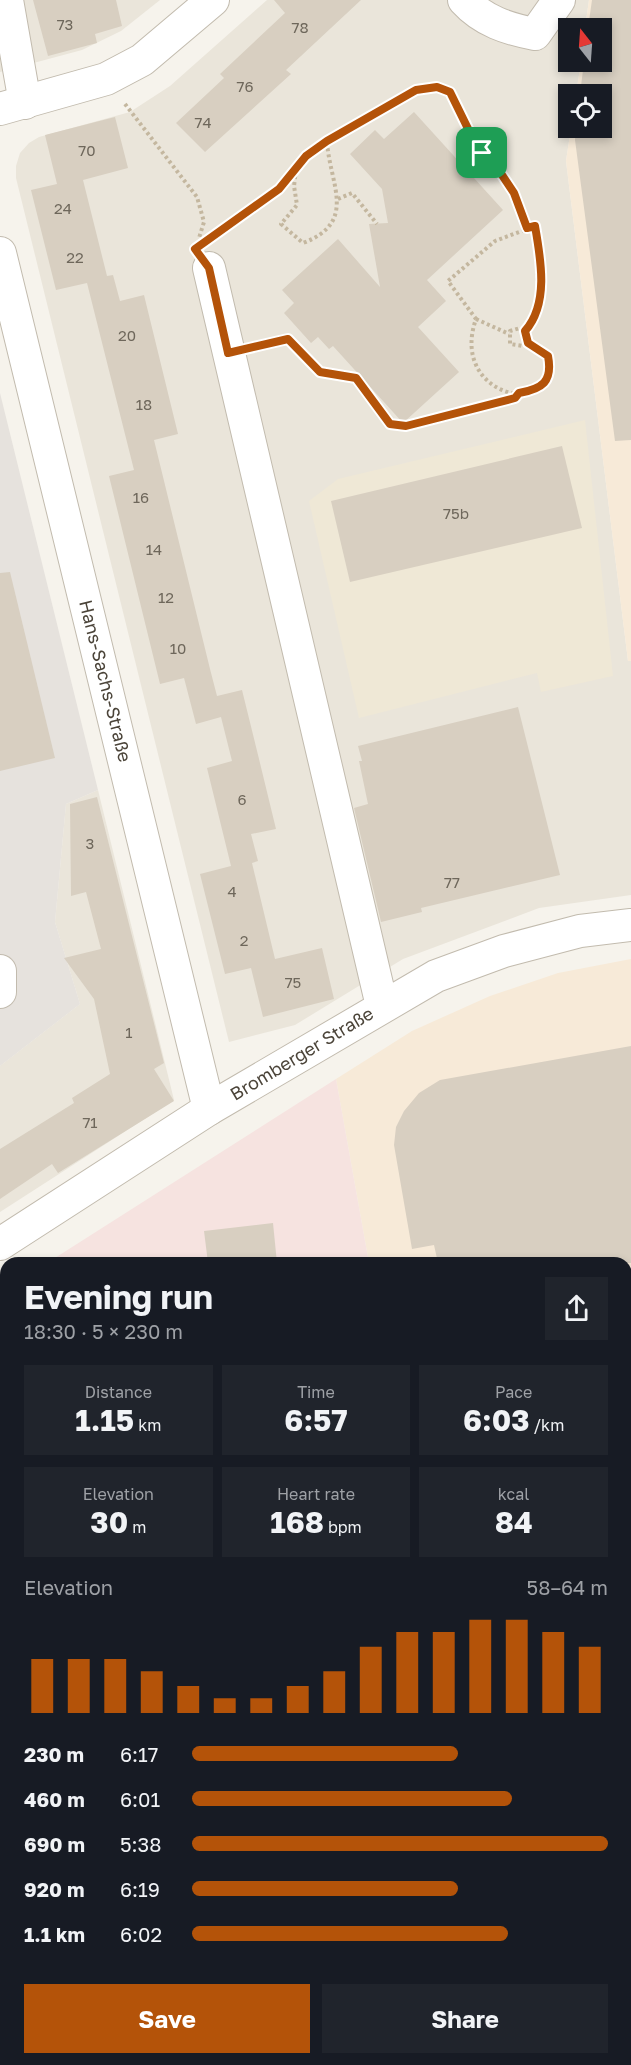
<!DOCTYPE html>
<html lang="en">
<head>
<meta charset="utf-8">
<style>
  :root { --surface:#171b24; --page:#20242c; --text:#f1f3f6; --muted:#9ea1a6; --accent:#b45309 }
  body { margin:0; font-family:"Golos Text",sans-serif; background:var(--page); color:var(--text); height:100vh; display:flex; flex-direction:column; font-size:22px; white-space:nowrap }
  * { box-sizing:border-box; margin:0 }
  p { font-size:20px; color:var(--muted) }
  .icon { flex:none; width:33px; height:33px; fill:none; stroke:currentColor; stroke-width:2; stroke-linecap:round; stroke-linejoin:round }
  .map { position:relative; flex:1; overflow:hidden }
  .panel { position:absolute; left:0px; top:1257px; width:632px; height:808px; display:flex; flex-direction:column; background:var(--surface); border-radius:18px 18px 0 0; box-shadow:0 3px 9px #0003 }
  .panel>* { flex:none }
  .needle { width:39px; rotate:343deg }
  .controls { position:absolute; left:558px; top:18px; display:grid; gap:12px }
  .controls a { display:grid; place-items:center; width:54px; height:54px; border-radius:0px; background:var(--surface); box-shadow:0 3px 9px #0003; font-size:30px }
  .pin { position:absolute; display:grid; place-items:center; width:51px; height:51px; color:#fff; margin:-26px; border-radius:12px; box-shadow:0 3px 9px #0006 }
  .round { display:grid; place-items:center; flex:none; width:63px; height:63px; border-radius:0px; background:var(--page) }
  .summary { display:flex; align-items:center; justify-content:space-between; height:102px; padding:0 24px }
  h1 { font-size:33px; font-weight:700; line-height:45px }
  .stats { display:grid; grid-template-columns:repeat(3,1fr); gap:9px; height:102px; padding:6px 24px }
  .stats div { display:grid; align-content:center; border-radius:0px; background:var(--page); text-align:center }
  .stats b { font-size:30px; font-weight:700 }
  .stats small { font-size:16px; font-weight:400 }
  .stats p { font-size:16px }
  .chart { height:168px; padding:12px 24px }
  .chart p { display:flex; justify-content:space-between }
  .chart svg { width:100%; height:108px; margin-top:6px; stroke:var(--accent); stroke-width:6 }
  .button { display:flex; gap:12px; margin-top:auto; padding:12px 24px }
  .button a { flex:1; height:69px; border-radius:0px; background:var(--accent); color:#fff; font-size:24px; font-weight:700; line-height:69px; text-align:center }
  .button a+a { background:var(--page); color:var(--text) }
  ul { padding:0 24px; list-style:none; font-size:20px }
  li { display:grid; grid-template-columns:96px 72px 1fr; align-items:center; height:45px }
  li i { height:15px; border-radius:8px; background:var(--accent) }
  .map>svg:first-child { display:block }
</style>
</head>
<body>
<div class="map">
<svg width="631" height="2065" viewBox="0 0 631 2065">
  <rect width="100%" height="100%" fill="#f6f3ec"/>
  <g fill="#eae5da">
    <path d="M0,0h160l-39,31 -39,19 -82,22z"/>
    <path d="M267,0h322l-4,28h-17v34h13l-5,32h-8v34h3l-5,33 62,500h3v234l-92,13 -136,51 -108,66 -66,17 -213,-864v-12l4,-13 9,-10 10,-6 91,-25 40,-26z"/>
    <path d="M98,790l76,310 -174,112v-146l80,-62 -25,-82 11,-118z"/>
  </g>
  <g fill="#f7ead8">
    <path d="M589,0h42v661h-3l-62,-500 5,-33h31v-34h-26l5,-32h21v-34h-17z"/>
    <path d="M631,959v476l-5,1v-173h-257l-33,-184 76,-48 78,-35 68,-23z"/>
  </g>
  <path fill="#e6e2dd" d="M0,393l98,397 -32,14 -11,118 25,82 -80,62z"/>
  <path fill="#efe8d6" d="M585,420l28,256 -72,16 -4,-19 -178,45 -50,-217 29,-22z"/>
  <g fill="#f6e3e0">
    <path d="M336,1079l33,184h-322z"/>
    <path d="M6,1289v327l-6,-5v-318z"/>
    <path d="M631,1435v630h-12l-9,-5h16v-624z"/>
  </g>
  <path fill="#d2eab5" d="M0,1633l6,5v377h-6z"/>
  <path fill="#e5e3e0" d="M631,1439v149l-5,-18v-130z"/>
  <g fill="#d8cfc1">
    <path d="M33,0h83l6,26 -27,8 2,9 -49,13z"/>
    <path d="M274,0h87l-75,70 5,4 -86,78 -29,-29 48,-45 -4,-4 65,-61z"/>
    <path d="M592,0h39v440l-16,1 -40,-301 1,-12h26v-34h-22l4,-32h18v-34h-14z"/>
    <path d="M414,112l89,98 -76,70 19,21 -28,26 41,45 -56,51 -70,-77 -4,3 -11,-12 -7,6 -27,-30 10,-10 -12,-13 56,-51 42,48 -11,-63 19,-1 -6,-34 -32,-35 25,-24 9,9z"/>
    <path d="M115,117l13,51 -45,12 24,96 6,-1 7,26 24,-6 34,139 -24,6 56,229 7,27 25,-6 17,69 17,70 -25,5 7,27 -6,2 23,96 47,-11 12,51 -71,18 -12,-49 -26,6 -25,-100 31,-8 -24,-98 25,-7 -11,-44 -25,7 -12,-46 -24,6 -51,-208 25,-6 -47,-187 -31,7 -25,-100 26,-6 -12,-49z"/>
    <path d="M562,446l20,82 -232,54 -19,-81z"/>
    <path d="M10,572l45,186 -55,13v-198z"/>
    <path d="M518,707l42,168 -139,33 1,4 -41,10 -27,-114 14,-4 -9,-43h3l-4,-15z"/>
    <path d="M97,797l67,266 -10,6 20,32 -116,72 -6,-9 -52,35v-50l74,-46 -2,-5 38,-24 -16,-75 -30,-41 37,-9 -15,-57 -15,4 -1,-92z"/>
    <path d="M631,1046v217h-193l-4,-18 -22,4 -18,-104 2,-18 8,-16 15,-18 21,-13z"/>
    <path d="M273,1223l4,40h-69l-4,-32z"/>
  </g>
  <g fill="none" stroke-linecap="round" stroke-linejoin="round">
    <g stroke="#c2bbae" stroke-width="34">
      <g id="minor">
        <path d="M7,0l18,103"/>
        <path d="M464,0c19,21 44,29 71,34l24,-34"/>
        <path d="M0,109l106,-30 36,-19 71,-60"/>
        <path d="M0,253l209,856"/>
        <path d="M209,268l173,738"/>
        <path d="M0,971v21"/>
        <path d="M0,1244l209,-135 227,-133 68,-25 76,-20 51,-6"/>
        <path d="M0,1623l6,5"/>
        <path d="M626,2035l5,-5"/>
        <path d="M146,2065l3,-5"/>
        <path d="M604,2065l3,-5"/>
      </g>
    </g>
    <g stroke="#e6c16a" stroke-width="36">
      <g id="major">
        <path d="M506,2060l30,5"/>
        <path d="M214,2065l214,-5"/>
      </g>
    </g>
    <g stroke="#c4b79f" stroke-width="4" stroke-dasharray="3 3" stroke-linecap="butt">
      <path d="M125,104l72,93 7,25 -5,16"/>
      <path d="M296,170l-2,16 3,19 -16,19 22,19c55,-21 27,-58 24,-101"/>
      <path d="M338,199l14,-6 25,31"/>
      <path d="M213,237l66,-48 27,-33 21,-15 89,-51 21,-3 13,5 25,53 25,27 14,21 13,35"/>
      <path d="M476,319l33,15"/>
      <path d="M525,331l14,-24 -4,-81 -40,15 -47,40 28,38c-28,79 84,102 72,37l-20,-13 -3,-12 -5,-3 -10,3v13l13,2 5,-3"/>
      <path d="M258,346l30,-7 32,33 36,6 34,46 16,2 109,-28 4,-4"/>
    </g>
    <use href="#minor" stroke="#fff" stroke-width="32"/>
    <use href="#major" stroke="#ffe39c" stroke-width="33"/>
  </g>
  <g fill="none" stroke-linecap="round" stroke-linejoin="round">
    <g stroke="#fff" stroke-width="12">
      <path id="route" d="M437,87l13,5 26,53 24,27 14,21 13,35 8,-2c6,34 14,78 -10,105l3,12 20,13c5,26 -6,33 -29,37l-4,5 -109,28 -16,-2 -34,-46 -36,-6 -32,-33 -60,14 -19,-85 -14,-19 84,-60 27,-33 21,-15 89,-51z"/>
    </g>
    <use href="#route" stroke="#b45309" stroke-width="8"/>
  </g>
  <g text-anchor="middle" stroke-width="4.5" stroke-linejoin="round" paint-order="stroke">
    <g font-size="15" fill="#6e675b">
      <text x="65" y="30">73</text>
      <text x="300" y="33">78</text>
      <text x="245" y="92">76</text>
      <text x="203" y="128">74</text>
      <text x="87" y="156">70</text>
      <text x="63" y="214">24</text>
      <text x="75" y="263">22</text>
      <text x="127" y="341">20</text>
      <text x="144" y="410">18</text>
      <text x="141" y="503">16</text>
      <text x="456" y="519">75b</text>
      <text x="154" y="555">14</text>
      <text x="166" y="603">12</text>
      <text x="178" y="654">10</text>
      <text x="242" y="805">6</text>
      <text x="90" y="849">3</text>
      <text x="452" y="888">77</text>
      <text x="232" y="897">4</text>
      <text x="244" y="946">2</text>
      <text x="293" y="988">75</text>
      <text x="129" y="1038">1</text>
      <text x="90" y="1128">71</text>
    </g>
    <g font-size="18" fill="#4b4439" stroke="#fff">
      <text transform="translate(105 681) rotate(76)" y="6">Hans-Sachs-Straße</text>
      <text transform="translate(302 1054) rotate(-31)" y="6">Bromberger Straße</text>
    </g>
  </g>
</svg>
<div class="controls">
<a><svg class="needle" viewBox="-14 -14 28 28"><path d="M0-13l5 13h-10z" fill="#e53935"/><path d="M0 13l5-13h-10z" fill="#9ea1a6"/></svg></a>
<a><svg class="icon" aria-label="locate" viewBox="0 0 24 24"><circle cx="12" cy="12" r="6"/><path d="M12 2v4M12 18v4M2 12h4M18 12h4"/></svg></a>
</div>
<div class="pin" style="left:482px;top:153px;background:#1e9e55"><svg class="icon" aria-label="arrive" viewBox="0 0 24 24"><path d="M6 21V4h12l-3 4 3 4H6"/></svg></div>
<section class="panel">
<div class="summary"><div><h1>Evening run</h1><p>18:30 · 5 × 230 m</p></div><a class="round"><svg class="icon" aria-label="share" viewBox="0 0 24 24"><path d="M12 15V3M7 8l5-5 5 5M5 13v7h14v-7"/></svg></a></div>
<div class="stats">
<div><p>Distance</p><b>1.15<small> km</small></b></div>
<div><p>Time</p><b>6:57</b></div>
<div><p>Pace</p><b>6:03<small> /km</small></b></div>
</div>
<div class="stats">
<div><p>Elevation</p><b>30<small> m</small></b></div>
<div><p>Heart rate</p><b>168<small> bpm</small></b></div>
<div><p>kcal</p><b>84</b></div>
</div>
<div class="chart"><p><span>Elevation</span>58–64 m</p>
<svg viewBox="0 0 160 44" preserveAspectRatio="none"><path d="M5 44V22M15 44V22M25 44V22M35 44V27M45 44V33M55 44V38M65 44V38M75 44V33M85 44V27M95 44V17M105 44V11M115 44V11M125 44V6M135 44V6M145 44V11M155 44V17"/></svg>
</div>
<ul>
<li><b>230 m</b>6:17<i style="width:64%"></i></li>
<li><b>460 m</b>6:01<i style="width:77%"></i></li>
<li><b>690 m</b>5:38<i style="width:100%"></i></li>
<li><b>920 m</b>6:19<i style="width:64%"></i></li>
<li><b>1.1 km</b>6:02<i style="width:76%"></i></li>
</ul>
<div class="button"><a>Save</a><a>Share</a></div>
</section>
</div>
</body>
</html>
